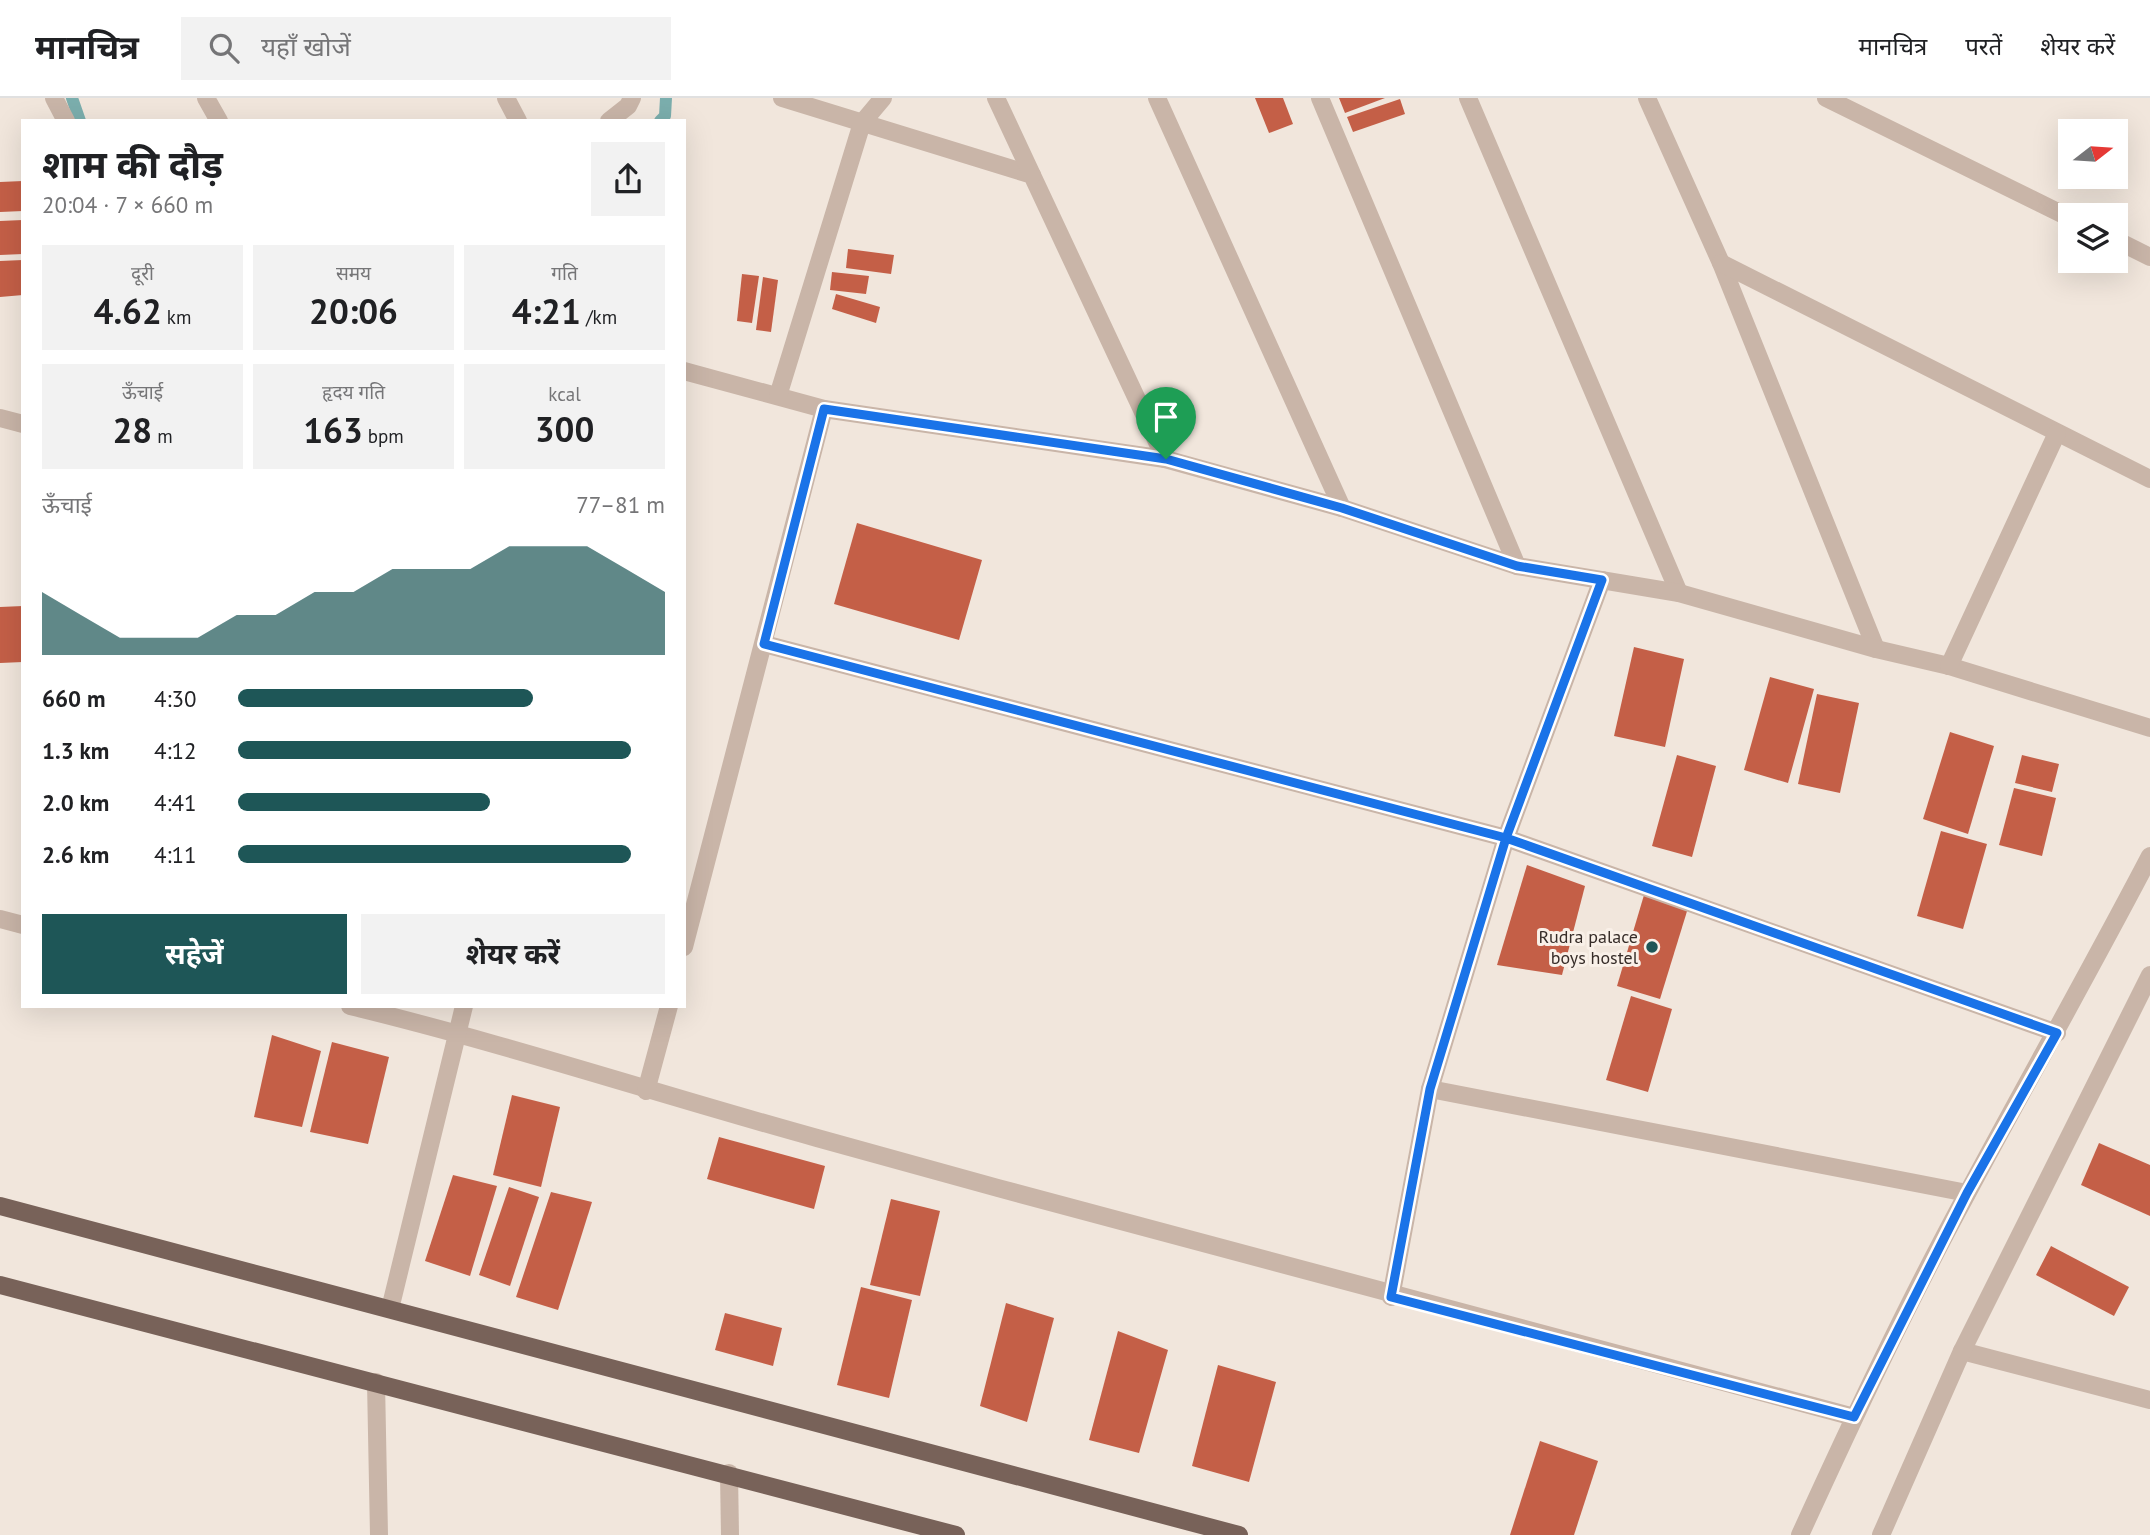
<!DOCTYPE html>
<html lang="hi">
<head>
<meta charset="utf-8">
<style>
  :root { --surface:#fff; --page:#f2f2f2; --text:#202124; --muted:#757577; --line:#e0e0e0; --accent:#1e5657 }
  body { margin:0; font-family:"PT Sans","Noto Sans Devanagari",sans-serif; background:var(--page); color:var(--text); height:100vh; display:flex; flex-direction:column; font-size:26px; white-space:nowrap }
  * { box-sizing:border-box; margin:0 }
  p { font-size:23px; color:var(--muted) }
  .icon { flex:none; width:38px; height:38px; fill:none; stroke:currentColor; stroke-width:2; stroke-linecap:round; stroke-linejoin:round }
  .map { position:relative; flex:1; overflow:hidden }
  .side { position:absolute; left:21px; top:21px; width:665px; height:889px; display:flex; flex-direction:column; background:var(--surface); border-radius:0px; box-shadow:0 7px 28px #0002 }
  .side>* { flex:none }
  .needle { width:46px; rotate:73deg }
  .controls { position:absolute; left:2058px; top:21px; display:grid; gap:14px }
  .controls a { display:grid; place-items:center; width:70px; height:70px; border-radius:0px; background:var(--surface); box-shadow:0 7px 28px #0002; font-size:35px }
  .pin { position:absolute; display:grid; place-items:center; width:60px; height:60px; color:#fff; margin:-72px -30px; border-radius:50% 50% 50% 0; rotate:-45deg; box-shadow:0 0 7px #0007 }
  .pin .icon { rotate:45deg }
  .round { display:grid; place-items:center; flex:none; width:74px; height:74px; border-radius:0px; background:var(--page) }
  .headline { display:flex; align-items:center; justify-content:space-between; height:119px; padding:0 21px }
  h1 { font-size:38px; font-weight:700; line-height:52px }
  .figures { display:grid; grid-template-columns:repeat(3,1fr); gap:10px; height:119px; padding:7px 21px }
  .figures div { display:grid; align-content:center; border-radius:0px; background:var(--page); text-align:center }
  .figures b { font-size:35px; font-weight:700 }
  .figures small { font-size:19px; font-weight:400 }
  .figures p { font-size:19px }
  .chart { height:196px; padding:14px 21px }
  .chart p { display:flex; justify-content:space-between }
  .chart svg { width:100%; height:126px; margin-top:7px; fill:var(--accent); opacity:.7 }
  .cta { display:flex; gap:14px; margin-top:auto; padding:14px 21px }
  .cta a { flex:1; height:80px; border-radius:0px; background:var(--accent); color:#fff; font-size:28px; font-weight:700; line-height:80px; text-align:center }
  .cta a+a { background:var(--page); color:var(--text) }
  ul { padding:0 21px; list-style:none; font-size:23px }
  li { display:grid; grid-template-columns:112px 84px 1fr; align-items:center; height:52px }
  li i { height:18px; border-radius:9px; background:var(--accent) }
  header { display:flex; align-items:center; gap:42px; box-sizing:border-box; height:98px; padding:0 35px; background:var(--surface); border-bottom:2px solid var(--line) }
  header strong { font-size:33px }
  nav { display:flex; gap:38px; margin-inline-start:auto; font-size:24px }
  .search { width:490px; height:63px; background:var(--page); display:flex; align-items:center; gap:18px; box-sizing:border-box; padding:0 24px; border-radius:0px; color:var(--muted); font-size:26px }
  .map>svg:first-child { display:block }
</style>
</head>
<body>
<header>
<strong>मानचित्र</strong>
<div class="search"><svg class="icon" aria-label="search" viewBox="0 0 24 24"><circle cx="10" cy="10" r="6"/><path d="M15 15l6 6"/></svg>यहाँ खोजें</div>
<nav><a>मानचित्र</a><a>परतें</a><a>शेयर करें</a></nav>
</header>
<div class="map">
<svg width="2150" height="1437" viewBox="0 0 2150 1437">
  <rect width="100%" height="100%" fill="#f1e6dc"/>
  <g fill="none" stroke-linecap="round" stroke-linejoin="round">
    <g stroke="#7baead" stroke-width="12">
      <path d="M72,0l8,23"/>
      <path d="M660,23l5,-5 1,-18"/>
    </g>
  </g>
  <g fill="#c45f47">
    <path d="M1255,0h28l10,26 -24,9z"/>
    <path d="M1339,0h46l-40,15z"/>
    <path d="M1400,1l5,15 -52,18 -6,-15z"/>
    <path d="M23,83v30l-23,1v-30z"/>
    <path d="M23,122v34l-23,1v-34z"/>
    <path d="M848,151l46,6 -3,19 -45,-6z"/>
    <path d="M23,162v35l-23,2v-36z"/>
    <path d="M832,174l37,4 -3,18 -36,-4z"/>
    <path d="M742,176l17,2 -7,47 -15,-2z"/>
    <path d="M763,179l15,3 -7,52 -15,-2z"/>
    <path d="M836,196l44,13 -4,16 -44,-14z"/>
    <path d="M857,425l125,37 -23,80 -125,-36z"/>
    <path d="M23,508v56l-23,1v-56z"/>
    <path d="M1634,549l50,12 -19,88 -51,-11z"/>
    <path d="M1770,579l44,12 -26,94 -44,-13z"/>
    <path d="M1817,596l42,9 -19,90 -42,-9z"/>
    <path d="M1950,634l44,14 -26,88 -45,-15z"/>
    <path d="M1677,657l39,11 -24,91 -40,-11z"/>
    <path d="M2022,657l37,9 -7,28 -37,-9z"/>
    <path d="M2014,690l42,10 -14,58 -43,-11z"/>
    <path d="M1941,733l46,13 -24,85 -46,-13z"/>
    <path d="M1527,767l58,21 -23,89 -65,-10z"/>
    <path d="M1644,797l44,13 -28,91 -43,-13z"/>
    <path d="M1631,898l41,13 -24,83 -42,-12z"/>
    <path d="M272,937l49,16 -19,76 -48,-10z"/>
    <path d="M332,944l57,15 -21,87 -58,-12z"/>
    <path d="M512,997l48,12 -19,80 -48,-12z"/>
    <path d="M719,1039l106,29 -11,43 -107,-30z"/>
    <path d="M2099,1045l51,22v51l-69,-31z"/>
    <path d="M453,1077l44,11 -27,90 -45,-15z"/>
    <path d="M509,1089l30,10 -29,89 -31,-11z"/>
    <path d="M551,1094l41,10 -34,108 -42,-13z"/>
    <path d="M891,1101l49,12 -20,85 -50,-11z"/>
    <path d="M2051,1148l78,41 -15,29 -78,-41z"/>
    <path d="M861,1189l51,13 -23,98 -52,-13z"/>
    <path d="M1006,1205l48,15 -27,104 -47,-16z"/>
    <path d="M725,1215l57,15 -9,38 -58,-16z"/>
    <path d="M1118,1233l50,19 -29,103 -50,-13z"/>
    <path d="M1218,1267l58,17 -27,100 -57,-16z"/>
    <path d="M1540,1343l58,20 -24,74h-64z"/>
  </g>
  <g fill="none" stroke-linecap="round" stroke-linejoin="round">
    <g stroke="#c9b5a8" stroke-width="18">
      <path d="M54,0l12,23"/>
      <path d="M206,0l13,23"/>
      <path d="M506,0l12,23"/>
      <path d="M782,0l250,77 133,284"/>
      <path d="M996,0l36,77"/>
      <path d="M1157,0l185,410"/>
      <path d="M1320,0l197,468"/>
      <path d="M1468,0l211,495"/>
      <path d="M1647,0l74,165 155,386"/>
      <path d="M1826,0l244,120"/>
      <path d="M609,23l19,-15 4,-8"/>
      <path d="M2116,142l34,17"/>
      <path d="M1721,165l429,216"/>
      <path d="M684,273l140,38 341,50 177,49 175,58 162,27 197,56 73,17 201,62"/>
      <path d="M778,298l84,-273 21,-25"/>
      <path d="M0,320l23,6"/>
      <path d="M764,546l742,194 551,195"/>
      <path d="M1949,568l108,-233"/>
      <path d="M0,821l23,6"/>
      <path d="M684,849l140,-538"/>
      <path d="M350,908c157,38 311,89 467,132 345,96 691,189 1037,279"/>
      <path d="M1430,991l537,104"/>
      <path d="M646,993l23,-85"/>
      <path d="M1391,1199l39,-208 76,-251 96,-258"/>
      <path d="M390,1211l74,-303"/>
      <path d="M1962,1253l188,49"/>
      <path d="M376,1284l3,153"/>
      <path d="M729,1375l1,62"/>
      <path d="M1800,1437c53,-116 107,-231 168,-343 60,-112 123,-223 182,-336"/>
      <path d="M1881,1437l81,-184 188,-376"/>
    </g>
    <g stroke="#786259" stroke-width="18">
      <path d="M0,1108l1239,329"/>
      <path d="M0,1187l956,250"/>
    </g>
  </g>
  <g fill="none" stroke-linecap="round" stroke-linejoin="round">
    <g stroke="#fff" stroke-width="14">
      <path id="route" d="M1166,361l-342,-50 -60,235 742,194 -76,251 -39,208 463,120 113,-224 90,-160 -551,-195 96,-258 -85,-14 -175,-58 -176,-49"/>
    </g>
    <use href="#route" stroke="#1a73e8" stroke-width="9"/>
  </g>
  <circle fill="#1e5657" stroke="#f9f0e8" stroke-width="2.5" cx="1652" cy="849" r="7"/>
  <g text-anchor="middle" stroke-width="6" stroke-linejoin="round" paint-order="stroke">
    <g font-size="18" fill="#362c28" stroke="#f9f0e8" text-anchor="end">
      <text x="1638" y="845">Rudra palace<tspan x="1638" dy="21">boys hostel</tspan></text>
    </g>
  </g>
</svg>
<div class="controls">
<a><svg class="needle" viewBox="-14 -14 28 28"><path d="M0-13l5 13h-10z" fill="#e53935"/><path d="M0 13l5-13h-10z" fill="#757577"/></svg></a>
<a><svg class="icon" aria-label="layers" viewBox="0 0 24 24"><path d="M12 4l9 5-9 5-9-5zM3 14l9 5 9-5"/></svg></a>
</div>
<div class="pin" style="left:1166px;top:361px;background:#1e9e55"><svg class="icon" aria-label="arrive" viewBox="0 0 24 24"><path d="M6 21V4h12l-3 4 3 4H6"/></svg></div>
<section class="side">
<div class="headline"><div><h1>शाम की दौड़</h1><p>20:04 · 7 × 660 m</p></div><a class="round"><svg class="icon" aria-label="share" viewBox="0 0 24 24"><path d="M12 15V3M7 8l5-5 5 5M5 13v7h14v-7"/></svg></a></div>
<div class="figures">
<div><p>दूरी</p><b>4.62<small> km</small></b></div>
<div><p>समय</p><b>20:06</b></div>
<div><p>गति</p><b>4:21<small> /km</small></b></div>
</div>
<div class="figures">
<div><p>ऊँचाई</p><b>28<small> m</small></b></div>
<div><p>हृदय गति</p><b>163<small> bpm</small></b></div>
<div><p>kcal</p><b>300</b></div>
</div>
<div class="chart"><p><span>ऊँचाई</span>77–81 m</p>
<svg viewBox="0 0 160 44" preserveAspectRatio="none"><path d="M0 44V22L10 30L20 38L30 38L40 38L50 30L60 30L70 22L80 22L90 14L100 14L110 14L120 6L130 6L140 6L150 14L160 22V44z"/></svg>
</div>
<ul>
<li><b>660 m</b>4:30<i style="width:69%"></i></li>
<li><b>1.3 km</b>4:12<i style="width:92%"></i></li>
<li><b>2.0 km</b>4:41<i style="width:59%"></i></li>
<li><b>2.6 km</b>4:11<i style="width:92%"></i></li>
</ul>
<div class="cta"><a>सहेजें</a><a>शेयर करें</a></div>
</section>
</div>
</body>
</html>
